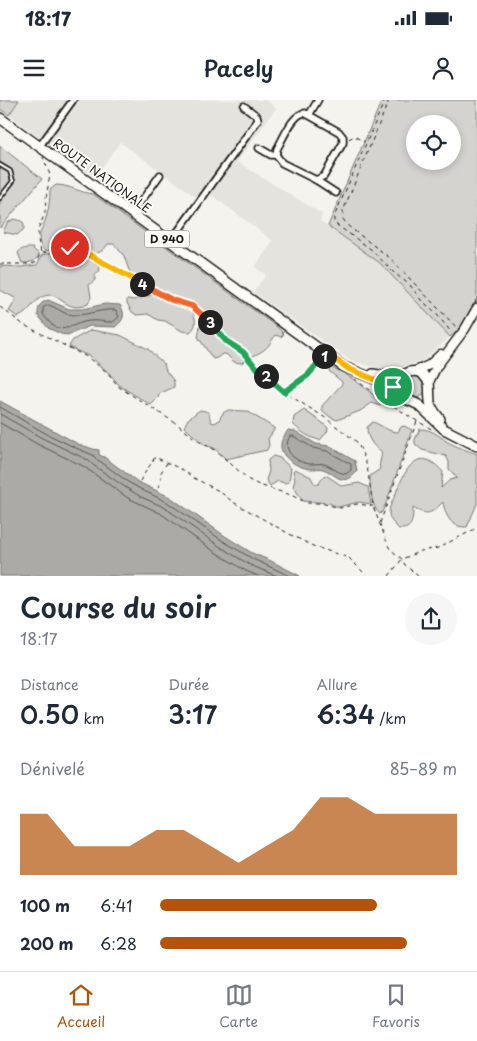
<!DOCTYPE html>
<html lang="fr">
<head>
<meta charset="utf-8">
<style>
  :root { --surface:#fff; --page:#f6f6f7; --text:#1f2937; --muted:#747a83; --line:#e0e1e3; --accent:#b45309 }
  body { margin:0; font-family:"Playpen Sans",sans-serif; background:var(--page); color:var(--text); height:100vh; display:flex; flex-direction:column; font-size:19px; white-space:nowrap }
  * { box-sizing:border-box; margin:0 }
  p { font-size:16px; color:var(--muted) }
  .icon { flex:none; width:28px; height:28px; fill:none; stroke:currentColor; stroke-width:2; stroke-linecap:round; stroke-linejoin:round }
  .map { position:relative; height:476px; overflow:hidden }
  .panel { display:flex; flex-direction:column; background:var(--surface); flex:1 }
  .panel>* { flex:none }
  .tools { position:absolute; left:406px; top:15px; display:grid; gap:10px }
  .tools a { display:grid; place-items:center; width:55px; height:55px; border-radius:50%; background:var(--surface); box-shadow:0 2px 8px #0003; font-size:25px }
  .pin { position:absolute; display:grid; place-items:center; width:42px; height:42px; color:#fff; margin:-21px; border:2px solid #fff; border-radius:50%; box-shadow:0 1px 5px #0007 }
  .km { position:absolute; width:25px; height:25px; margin:-12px; border-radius:50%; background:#222; color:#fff; font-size:14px; line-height:25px; text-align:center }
  .round { display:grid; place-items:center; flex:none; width:52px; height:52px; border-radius:26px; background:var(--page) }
  .summary { display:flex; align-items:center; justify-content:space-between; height:85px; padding:0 20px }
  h1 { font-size:28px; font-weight:600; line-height:38px }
  .figures { display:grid; grid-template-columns:repeat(3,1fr); gap:8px; height:85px; padding:5px 20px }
  .figures div { display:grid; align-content:center }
  .figures b { font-size:25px; font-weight:600 }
  .figures small { font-size:14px; font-weight:400 }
  .figures p { font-size:14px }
  .chart { height:140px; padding:10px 20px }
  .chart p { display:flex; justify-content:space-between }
  .chart svg { width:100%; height:90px; margin-top:5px; fill:var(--accent); opacity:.7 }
  ul { padding:0 20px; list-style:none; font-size:16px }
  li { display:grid; grid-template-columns:80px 60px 1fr; align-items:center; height:38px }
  li i { height:12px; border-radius:6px; background:var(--accent) }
  .status { display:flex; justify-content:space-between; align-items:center; height:35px; padding:0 25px; background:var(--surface); direction:ltr }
  .status svg { height:14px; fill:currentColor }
  header { display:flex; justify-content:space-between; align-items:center; height:65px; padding:0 20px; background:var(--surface); font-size:22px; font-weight:600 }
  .tab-bar { display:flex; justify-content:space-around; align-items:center; height:70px; border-top:1px solid var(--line); background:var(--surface); font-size:14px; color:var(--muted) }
  .tab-bar a { display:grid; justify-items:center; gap:2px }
  .tab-bar .selected { color:var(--accent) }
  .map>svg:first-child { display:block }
</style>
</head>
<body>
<div class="status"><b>18:17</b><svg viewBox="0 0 49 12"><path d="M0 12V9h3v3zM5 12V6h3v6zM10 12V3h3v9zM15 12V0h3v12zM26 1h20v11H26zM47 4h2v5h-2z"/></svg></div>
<header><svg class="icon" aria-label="menu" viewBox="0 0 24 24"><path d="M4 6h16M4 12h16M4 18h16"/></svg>Pacely<svg class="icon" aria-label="person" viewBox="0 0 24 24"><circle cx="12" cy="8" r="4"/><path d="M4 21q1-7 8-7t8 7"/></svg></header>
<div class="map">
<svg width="477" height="476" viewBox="0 0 477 476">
  <rect width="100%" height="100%" fill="#f4f3ee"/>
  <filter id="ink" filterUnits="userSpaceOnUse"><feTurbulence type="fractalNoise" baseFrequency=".02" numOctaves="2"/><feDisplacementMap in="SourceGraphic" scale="10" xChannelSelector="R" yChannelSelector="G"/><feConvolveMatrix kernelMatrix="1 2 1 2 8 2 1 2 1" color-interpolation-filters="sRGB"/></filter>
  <g filter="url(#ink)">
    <path fill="#e4e3de" d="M19,0h247l10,8 -39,54 85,52 -2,7 60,42 70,74 -28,24 -32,10 -39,-10 -98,-69 13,-17 -11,-8 18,-26 -68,-51 -6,9 -79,-57 -25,35 -86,-62z"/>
    <g fill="#d4d3cf" stroke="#787876" fill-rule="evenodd">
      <path d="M0,0h19l-10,15 -9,-6z"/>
      <path d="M382,0h95v215l-27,22 -70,-74 -52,-37zM415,24h37v37h-37z"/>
      <path d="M0,46l42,33 -42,49z"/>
      <path d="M56,85c14,0 24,8 37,9l184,133 7,7 -3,3 -5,-2c-3,3 -5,7 -8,11 -4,5 -13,9 -19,12l-7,-9 -15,-8 -28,-33 -6,-3 -20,-6 -42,-23 -7,-20 -10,-12h-6c-13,21 -29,-1 -48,2 -6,1 -9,5 -15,5 -12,-12 -2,-22 1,-33 3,-9 4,-20 4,-28z"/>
      <path d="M14,119l8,2 2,4v4l-7,6 -14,-3 4,-9z"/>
      <path d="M32,148l7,6c-3,8 -9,9 -17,9l-4,-10c3,-5 9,-5 14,-5z"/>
      <path d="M65,150l26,7 9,10 -1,5 -4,2v6l-6,5 2,12 -3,7c-20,10 -28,-10 -39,-9 -15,1 -18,18 -31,22l-9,-6 7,-11 -1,-2 -15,-8v-24l21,1 16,-2 5,-10z"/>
      <path d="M154,194l37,15c5,8 7,17 -1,23l-8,-1 -17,-10 -7,-1 -10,-6 -11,1 -5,-3 -5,-9v-4l7,1z"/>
      <path d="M204,218c9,8 15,20 24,27 7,5 16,5 17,15l-3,3 -8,-1 -8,-8h-4l-5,4 -4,1 -15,-22c2,-7 1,-15 6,-19z"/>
      <path d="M91,230l29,5 28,14 16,15 2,7 8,10v6l-15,7 -1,4 -7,7 -31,-19 -10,-12 -19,-17 -18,-8 -4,-3 4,-6z"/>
      <path d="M330,267c15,4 40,24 52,36l-2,3 -8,-3 -12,8 -23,9 -7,-3 -8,-7v-4l20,-22v-2l-13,-11z"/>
      <circle cx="415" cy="287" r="11"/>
      <path d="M200,310c12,2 8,3 11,12l4,1 4,-3 4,-7 5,-3 15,1h4l27,17v2l-6,9 1,6 -2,5 -41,9 -12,-11 -9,-3 -21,-18 4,-8z"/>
      <path d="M304,310l20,14 4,4 -1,4 -7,8c-9,-1 -21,-9 -27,-16l1,-7z"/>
      <path d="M373,322c9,3 15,10 25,10l3,-5 3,-1 8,4 -25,71 -5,11 -2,2c-9,-7 -10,-27 -10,-38l10,-7c-2,-6 3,-12 1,-18 -9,-5 -14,-14 -14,-24z"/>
      <path d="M420,329c11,0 18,6 26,12 8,5 22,10 31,13v50l-10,23c-16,1 -22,-12 -24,-25 -12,11 -14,15 -30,6 0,11 0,22 -14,21 -5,-5 -10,-9 -10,-17 0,-6 6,-15 8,-22 10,-24 22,-45 46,-18l-2,16 9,-8 7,-2 -8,-9v-7l-3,-6 -24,-6 -7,-6v-5z"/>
      <path d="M273,356l7,2 11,10 -2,14 -5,1 -6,-2 -8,5 -4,-6 3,-9 -1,-11z"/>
      <path d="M295,369l16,8c2,4 3,8 8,7l3,-6 4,-3 16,11 17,-3 9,4 3,17 -12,-2 -21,5 -9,-4 -26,-2 -10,-15 2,-6 -2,-9z"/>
    </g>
    <g fill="#abaaa6" stroke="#72716f">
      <path d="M48,200l21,9h13l23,-5 15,1c6,10 4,15 -5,22l-25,-1 -22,9 -7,-1 -13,-6 -10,-13c0,-9 2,-12 10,-15z"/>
      <path d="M0,301l78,43 15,5 6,1v5l5,2 34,25 32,15 55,39 27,17 19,8 29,15h-300z"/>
      <path d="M288,330l7,1 21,13 13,2 26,15 2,10c-13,18 -21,3 -34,-2 -4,-1 -7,0 -11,0 -12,0 -33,-11 -31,-25 0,-5 5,-10 7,-14z"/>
    </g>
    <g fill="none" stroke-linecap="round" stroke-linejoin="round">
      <g stroke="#555553" stroke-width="1">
        <path d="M49,205c7,2 12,7 18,9 17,4 33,-6 49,-4l3,7 -6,5c-8,0 -16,-2 -24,-1 -21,3 -29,19 -46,-7v-6z"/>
        <path d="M0,307l45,26 31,15 17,7 3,4 5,3 27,20 16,9 23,11 56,39 30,18 37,17"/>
        <path d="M0,314l42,24 46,22 5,5 32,22 16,10 23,10 55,39 31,19 27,11"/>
        <path d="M0,323l39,22 44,21 45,32 32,15 55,39 31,19 12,5"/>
        <path d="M290,336h3l20,12 14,3 24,13v6l-5,4c-9,-1 -13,-7 -22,-10 -4,-1 -8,0 -12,0 -14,0 -32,-13 -22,-28z"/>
      </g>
      <g stroke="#1c1c1c" stroke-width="6">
        <path id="lane" d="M0,65l10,6 3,10 -13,17"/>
      </g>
      <g stroke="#1c1c1c" stroke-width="9">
        <g id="street">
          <path d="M309,15l9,-15"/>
          <path d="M39,47l34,-47"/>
          <path d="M259,48l12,7h5l6,8 34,17 20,13"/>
          <path d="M276,55l1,-6c6,-10 16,-36 28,-36l34,19 4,5v6l-19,33 -8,4"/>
          <path d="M132,114l28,-39"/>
          <path d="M171,141l87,-121 -1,-4 -13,-10"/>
        </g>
      </g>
      <g stroke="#1c1c1c" stroke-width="11">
        <g id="secondary">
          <path d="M416,271l13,-6 12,-11"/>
          <path d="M429,282l8,-16 28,-37 12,-21"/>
        </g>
      </g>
      <g stroke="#1c1c1c" stroke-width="12">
        <g id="primary">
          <path d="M0,18l344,249 46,18 16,14 13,6 25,24 33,17"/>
          <path d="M373,274l18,3 11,-1"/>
          <path d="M401,294c-6,-15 6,-27 21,-21l7,9c2,20 -3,20 11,37"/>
        </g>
      </g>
      <g stroke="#1c1c1c" stroke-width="1" stroke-dasharray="4 4" stroke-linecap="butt">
        <path d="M385,0l-51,117v6l38,27 21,22 17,13 11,15 13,11 18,22"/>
        <path d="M389,0l-46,111v8l5,7 42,32 68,71"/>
        <path d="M349,39l5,-3 11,6"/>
        <path d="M41,152l-3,-12v-10l7,-17 1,-15 4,-23 -7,-18"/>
        <path d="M0,164h31l5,-2 5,-9 9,-1 9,-4h11l16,5 86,47 20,6 22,19 12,16 17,11 11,13 30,27 40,25 33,25 4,8 6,16 6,40 15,39 2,4 12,10 3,6 13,11"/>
        <path d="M475,203l2,-5"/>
        <path d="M0,207l24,18 63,32 20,15 12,15 58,37 21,17 17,9 34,30 10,5 32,10 16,8h14l19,5 17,-4 16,2"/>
        <path d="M354,279l56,38 25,14"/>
        <path d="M285,291l23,-16 13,-15"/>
        <path d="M140,381c5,-9 10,-15 15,-24l30,14 7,6 27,14 14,11 60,34 20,10 36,12 18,18"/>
        <path d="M158,388l3,-10 -1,-4 7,-11"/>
        <path d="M380,423l37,-102"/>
        <path d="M389,476l13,-17 19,-8 17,-3 39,-20"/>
      </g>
      <use href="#lane" stroke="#fdfcf7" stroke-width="2.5"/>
      <use href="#street" stroke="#fdfcf7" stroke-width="5.5"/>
      <use href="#secondary" stroke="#fdfcf7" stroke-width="8"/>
      <use href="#primary" stroke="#fdfcf7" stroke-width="9"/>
    </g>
  </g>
  <g fill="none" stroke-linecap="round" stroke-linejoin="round" filter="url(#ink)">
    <g stroke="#fff" stroke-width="10">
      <path id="split-1" d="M324,256l2,-3 23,16 44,18"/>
    </g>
    <g stroke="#fff" stroke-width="10">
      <path id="split-2" d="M266,276l18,16 24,-17 16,-19"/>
    </g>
    <g stroke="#fff" stroke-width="10">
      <path id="split-3" d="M210,222l16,19 17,11 11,13 12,11"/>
    </g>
    <g stroke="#fff" stroke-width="10">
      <path id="split-4" d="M142,184l30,16 20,6 18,16"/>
    </g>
    <g stroke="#fff" stroke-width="10">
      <path id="split-5" d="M70,148l16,5 56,31"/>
    </g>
    <use href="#split-1" stroke="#f5b400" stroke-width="6"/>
    <use href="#split-2" stroke="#22a559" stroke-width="6"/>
    <use href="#split-3" stroke="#22a559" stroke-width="6"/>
    <use href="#split-4" stroke="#f0652b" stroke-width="6"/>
    <use href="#split-5" stroke="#f5b400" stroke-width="6"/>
  </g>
  <g text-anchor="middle" stroke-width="4" stroke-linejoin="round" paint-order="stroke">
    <rect fill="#fdfcf7" stroke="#605f5e" stroke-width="1" x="144.5" y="130.5" width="45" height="17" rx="4"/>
    <g font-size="11" font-weight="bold" fill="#1c1c1c">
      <text x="167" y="143">D 940</text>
    </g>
    <g font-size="12" fill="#1c1c1c" stroke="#fdfcf7">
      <text transform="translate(102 76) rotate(36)" y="4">ROUTE NATIONALE</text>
    </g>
  </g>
</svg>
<div class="tools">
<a><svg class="icon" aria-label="locate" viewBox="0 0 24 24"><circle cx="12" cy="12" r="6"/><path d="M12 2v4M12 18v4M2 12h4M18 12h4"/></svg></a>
</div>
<div class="pin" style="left:393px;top:287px;background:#1e9e55"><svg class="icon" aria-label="arrive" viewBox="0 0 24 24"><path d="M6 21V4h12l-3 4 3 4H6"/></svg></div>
<div class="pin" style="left:70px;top:148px;background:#d93025"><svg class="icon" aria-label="check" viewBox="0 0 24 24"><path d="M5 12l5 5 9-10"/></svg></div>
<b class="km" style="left:324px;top:256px">1</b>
<b class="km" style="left:266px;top:276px">2</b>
<b class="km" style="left:210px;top:222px">3</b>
<b class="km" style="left:142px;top:184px">4</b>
</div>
<section class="panel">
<div class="summary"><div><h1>Course du soir</h1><p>18:17</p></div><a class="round"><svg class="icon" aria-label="share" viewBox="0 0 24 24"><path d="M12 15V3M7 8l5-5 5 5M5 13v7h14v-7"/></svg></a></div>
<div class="figures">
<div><p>Distance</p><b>0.50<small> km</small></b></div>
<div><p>Durée</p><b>3:17</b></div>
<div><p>Allure</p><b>6:34<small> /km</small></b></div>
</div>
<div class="chart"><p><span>Dénivelé</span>85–89 m</p>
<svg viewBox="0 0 160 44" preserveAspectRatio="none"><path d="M0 44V14L10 14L20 30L30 30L40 30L50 22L60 22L70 30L80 38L90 30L100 22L110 6L120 6L130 14L140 14L150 14L160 14V44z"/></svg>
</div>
<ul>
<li><b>100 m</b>6:41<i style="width:73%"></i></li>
<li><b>200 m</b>6:28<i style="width:83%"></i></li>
</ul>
</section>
<nav class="tab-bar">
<a class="selected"><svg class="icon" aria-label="home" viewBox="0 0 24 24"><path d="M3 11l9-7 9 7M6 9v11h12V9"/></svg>Accueil</a>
<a><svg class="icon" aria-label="map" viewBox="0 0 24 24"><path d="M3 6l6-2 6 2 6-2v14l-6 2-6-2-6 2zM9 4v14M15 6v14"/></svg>Carte</a>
<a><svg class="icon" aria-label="saved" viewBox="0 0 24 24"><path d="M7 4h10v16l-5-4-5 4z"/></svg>Favoris</a>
</nav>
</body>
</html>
